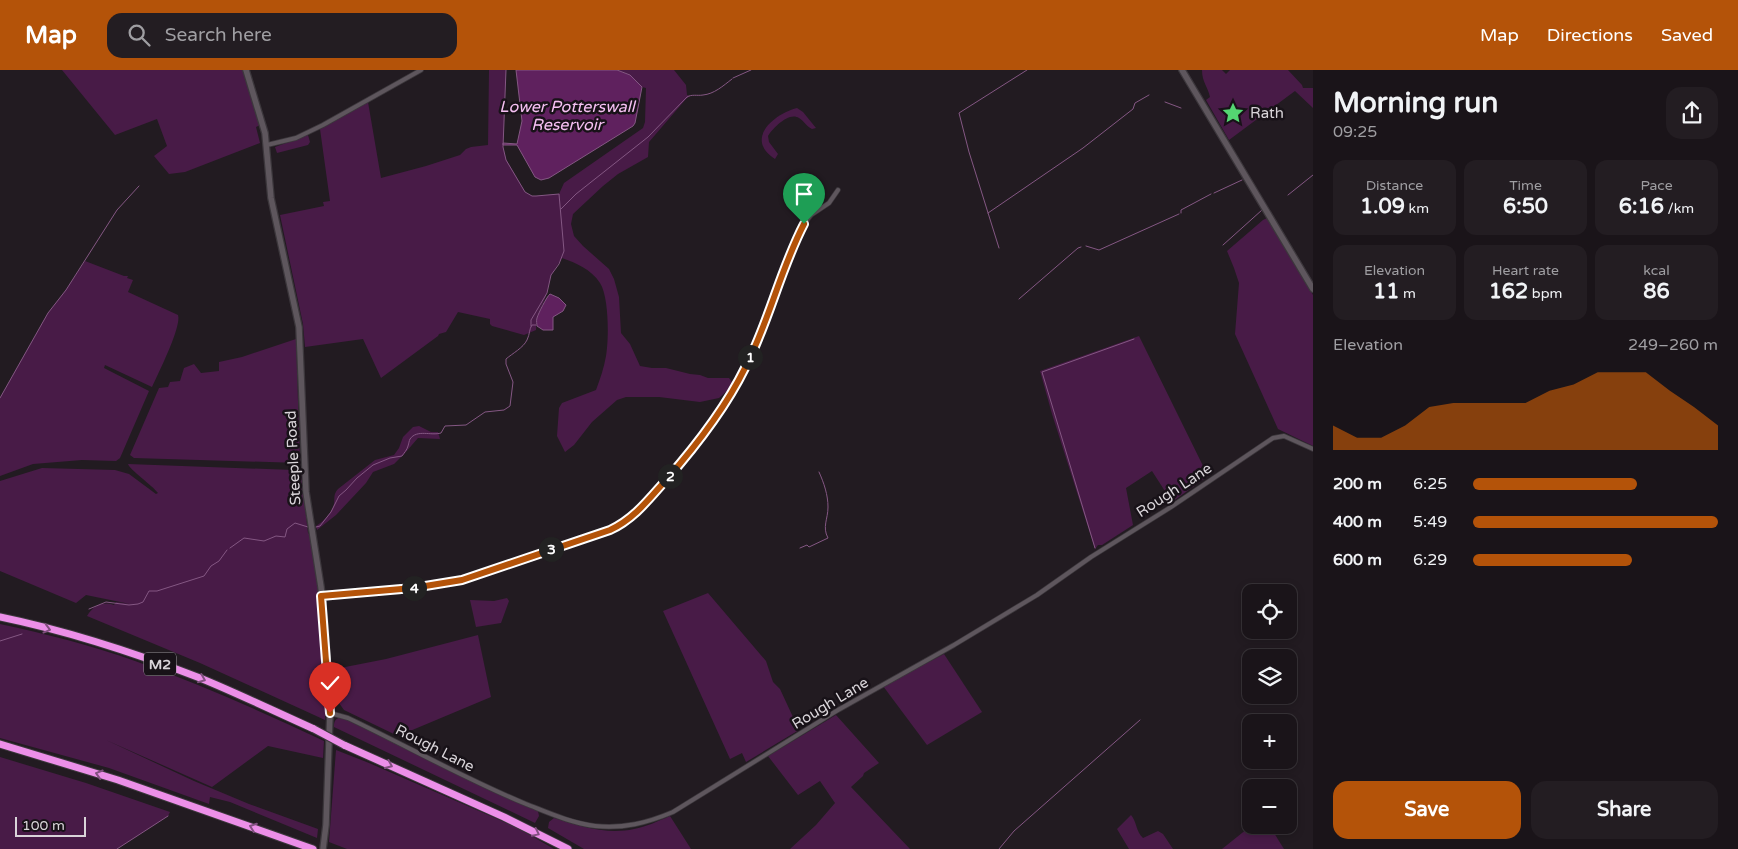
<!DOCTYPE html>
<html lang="en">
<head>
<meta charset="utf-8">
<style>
  :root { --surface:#1a1419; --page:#231d22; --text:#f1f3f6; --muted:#9f9ea2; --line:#383338; --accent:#b45309 }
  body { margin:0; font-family:"Varela Round",sans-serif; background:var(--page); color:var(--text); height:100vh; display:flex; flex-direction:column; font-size:19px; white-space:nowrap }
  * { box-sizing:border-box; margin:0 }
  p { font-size:16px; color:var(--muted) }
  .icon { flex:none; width:28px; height:28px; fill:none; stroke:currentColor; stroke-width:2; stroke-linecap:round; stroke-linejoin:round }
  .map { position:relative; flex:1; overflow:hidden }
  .panel { display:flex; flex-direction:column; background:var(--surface); width:425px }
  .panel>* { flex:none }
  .controls { position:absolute; left:1242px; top:514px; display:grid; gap:10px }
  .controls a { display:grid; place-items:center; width:55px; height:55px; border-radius:10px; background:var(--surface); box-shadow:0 2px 8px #0003,0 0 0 1px var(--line); font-size:25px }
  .scale { position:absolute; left:15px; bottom:12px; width:71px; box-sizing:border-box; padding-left:5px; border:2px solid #d9d4d9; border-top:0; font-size:14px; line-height:18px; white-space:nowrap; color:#d9d4d9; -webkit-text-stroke:4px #181218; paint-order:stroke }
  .pin { position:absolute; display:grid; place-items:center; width:42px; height:42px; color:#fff; margin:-51px -21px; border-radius:50% 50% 50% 0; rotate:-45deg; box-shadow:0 0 5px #0007 }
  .pin .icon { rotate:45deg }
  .km { position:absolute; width:25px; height:25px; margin:-12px; border-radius:50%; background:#222; color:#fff; font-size:14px; line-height:25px; text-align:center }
  .round { display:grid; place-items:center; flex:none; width:52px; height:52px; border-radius:15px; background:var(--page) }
  .headline { display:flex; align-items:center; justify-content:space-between; height:85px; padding:0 20px }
  h1 { font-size:28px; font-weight:700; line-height:38px }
  .stats { display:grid; grid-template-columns:repeat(3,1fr); gap:8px; height:85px; padding:5px 20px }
  .stats div { display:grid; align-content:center; border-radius:12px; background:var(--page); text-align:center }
  .stats b { font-size:21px; font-weight:700 }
  .stats small { font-size:14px; font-weight:400 }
  .stats p { font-size:14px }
  .chart { height:140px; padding:10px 20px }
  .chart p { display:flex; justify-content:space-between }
  .chart svg { width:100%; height:90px; margin-top:5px; fill:var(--accent); opacity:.7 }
  .primary-button { display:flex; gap:10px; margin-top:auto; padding:10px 20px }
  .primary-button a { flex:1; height:58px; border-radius:15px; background:var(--accent); color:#fff; font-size:20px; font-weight:700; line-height:58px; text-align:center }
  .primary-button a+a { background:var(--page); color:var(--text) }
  ul { padding:0 20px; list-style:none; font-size:16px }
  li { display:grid; grid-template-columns:80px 60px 1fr; align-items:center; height:38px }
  li i { height:12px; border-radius:6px; background:var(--accent) }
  header { display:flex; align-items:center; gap:30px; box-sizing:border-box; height:70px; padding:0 25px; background:var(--accent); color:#fff }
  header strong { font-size:24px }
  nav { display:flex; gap:28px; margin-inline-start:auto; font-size:18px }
  .search { width:350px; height:45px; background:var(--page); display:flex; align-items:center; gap:12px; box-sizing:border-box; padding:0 18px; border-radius:15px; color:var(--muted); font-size:19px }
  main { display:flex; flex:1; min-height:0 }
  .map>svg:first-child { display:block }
</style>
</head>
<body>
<header>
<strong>Map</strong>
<div class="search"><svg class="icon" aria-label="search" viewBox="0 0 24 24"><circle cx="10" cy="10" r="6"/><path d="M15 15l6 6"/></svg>Search here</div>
<nav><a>Map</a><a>Directions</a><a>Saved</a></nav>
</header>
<main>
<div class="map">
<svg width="1313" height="779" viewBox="0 0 1313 779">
  <rect width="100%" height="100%" fill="#221b21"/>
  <g fill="#481b47">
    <path d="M62,0h181l17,55 -4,2 4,16 -75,29 -16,2 -15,-18 13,-10 -10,-27 -42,16z"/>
    <path d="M489,0h17l-3,77 3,12 19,33 7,4h4l23,-2 5,-11 79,-55 2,-6 1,-34 -4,-1 -12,-12 -13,-5h57l12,15 1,10 3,1 -4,3 -37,43 -1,15 -30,17 -15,12 -30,28 -2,10 3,12 9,10 26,23 5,10 5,18 2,36 9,11 10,22 12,2h14l24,6 10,1 8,3h21l3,4 -5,9 -8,7 -19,4 -41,-5h-33l-9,3 -25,22 -18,23 -9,7 -8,-16 2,-28 3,-5 34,-13c4,-11 8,-22 10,-34 3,-17 3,-59 -6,-73 -9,-14 -24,-20 -38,-25l-11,17 -5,21 -9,21 -1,13 -12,5 -32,-9 -2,-2v-5l-32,-7 -12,20 -7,2 -1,2 -57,42 -18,-39 -58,8 -2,-23 -23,-109 44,-9 -1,-4 7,-1 -10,-72 48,-27 13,76 45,-12 34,-11 6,-6 5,-2 17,-2z"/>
    <path d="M1202,0h20l4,4 4,-4h58l14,15 1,3h10v20l-18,-17 -66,49 -23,-40 4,-3c-2,-10 -8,-15 -8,-27z"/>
    <path d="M797,38l6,4 13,16 -4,1c-6,-3 -8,-8 -13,-11 -10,-7 -27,11 -31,18l1,6 9,12 -3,5c-31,-20 -1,-45 22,-51z"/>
    <path d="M308,65l2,7 -2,3 -31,8 -2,-6z"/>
    <path d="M1267,148l2,1 44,76v151l-35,-17 -43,-95 4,-51 -5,-15 -7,-17 36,-31z"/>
    <path d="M85,191l39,15h4l-1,2 6,2 -5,12 50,23c4,11 -20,59 -26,72l-47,-22 -1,3 45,23 -29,67 -4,3 -34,-1 -49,4 -33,12v-78l48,-85 18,-23z"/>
    <path d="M1139,266l69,140 -36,26 -20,-31 -26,17 7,37 -31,20h-4l-3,4 -43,-135 -12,-43z"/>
    <path d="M296,269l4,124 -166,-5 -4,-3 29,-67 9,-1 2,-5 10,-1 4,-13 10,-4 7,9 18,-2v-9l23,-5z"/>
    <path d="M419,356l12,6h7l2,7 -22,-1 -13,15 -11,11 -21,8 -7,11 -30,32 -19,15 -1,-4c7,-4 16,-13 18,-22 1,-7 -1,-9 4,-15l37,-29 19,-5 5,-7 4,-11 10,-10z"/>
    <path d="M128,394l165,6 8,3 7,60 2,2 12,83 5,52 -2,50 -125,-57 -113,-47c6,-10 16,-15 27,-11l2,-3 14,2 -44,-9 -10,8 -76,-32v-90l42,-13 73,2 14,4 27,20 2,-1c-6,-8 -28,-23 -30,-29z"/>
    <path d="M708,523l58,68 7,21 7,7 19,41 -53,32 -4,-9 -12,6 -67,-148z"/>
    <path d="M507,528l2,3 -8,22 -25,4 -6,-27 24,1z"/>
    <path d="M0,554c46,10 91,21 135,37 65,23 127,51 189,80l-1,17 -55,-12 -56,41 -106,-47 88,41 55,23 69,25 -1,9 -87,-36 -20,-5 -1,7 -100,-36 -109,-30z"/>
    <path d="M478,565l13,62 -93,39 -54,-26 -5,-7 -4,-34 51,-10z"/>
    <path d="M944,584l38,58 -55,33 -44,-59z"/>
    <path d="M836,645l43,48 -15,10 -1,3 -12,11 59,62h-120l26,-24 19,-22 -15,-22 -22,14 -30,-39z"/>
    <path d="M341,647l147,72 50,22 1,5 -4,7 -201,-96c0,-6 1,-8 7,-10z"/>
    <path d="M336,680l33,13 149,65 36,21h-207l-18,-7z"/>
    <path d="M0,687l86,26 84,29 -2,4 -51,33h-117z"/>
    <path d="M1131,745c6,7 5,17 12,23l15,-7 5,3 10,15h-44l-12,-20z"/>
    <path d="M670,746l21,33h-107l-36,-21 1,-6 5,-4c25,8 53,17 80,11 12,-2 24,-8 36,-13z"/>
    <path d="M1252,755h17l15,24h-62z"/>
  </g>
  <g fill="#5f215e" stroke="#845783">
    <path d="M516,0h101l13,5 12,12 -7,36 -2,3 -84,52 -8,2 -6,-3 -18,-32h-14v-2l14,1 5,-23z"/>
    <path d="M550,224l9,4 7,7 -3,6 -10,6v13h-10l-6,-4c0,-2 -1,-5 0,-8 1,-4 10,-22 13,-24z"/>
  </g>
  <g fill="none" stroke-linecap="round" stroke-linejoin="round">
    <g stroke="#845783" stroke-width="1">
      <path d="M506,0l-3,77 3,13 19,32 7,4h4l23,-2 5,57 -5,13 -8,11 -4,18 -16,27v6"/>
      <path d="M733,8l18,-8"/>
      <path d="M1165,32l16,6"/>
      <path d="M1214,123l28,-13"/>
      <path d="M1288,125l25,-20"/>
      <path d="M561,139l15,-15 72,-57 39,-40c5,-3 10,-1 16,-2 11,-1 20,-9 29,-16"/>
      <path d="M988,143l95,-65 50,-39 2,-6 14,-8"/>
      <path d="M1181,143v-3l30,-16"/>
      <path d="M1223,175l39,-35"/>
      <path d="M1086,176l13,4 80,-36"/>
      <path d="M999,178l-30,-96 -10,-39 68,-43"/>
      <path d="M1019,229l59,-51 3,-1"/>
      <path d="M0,328l48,-85 18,-23 51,-80 22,-24"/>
      <path d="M316,457l4,-1 11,-14 8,-16 7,-6 11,-12 16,-13 17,-7 12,-2c2,-3 5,-6 6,-10 1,-3 1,-5 2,-7 7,-10 21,-3 31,-6l4,-7 21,-1 19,-13 19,-2 6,-4 3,-24 -7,-18v-5c7,-6 17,-11 21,-19 3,-6 2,-11 5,-15h4"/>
      <path d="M230,478l14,-10 20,3 12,-5 9,1 2,-8 8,-6 13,4"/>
      <path d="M800,478l7,-3 2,2 19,-9c-6,-11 0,-19 0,-31 0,-12 -4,-24 -9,-35"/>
      <path d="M1095,478l-53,-176 92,-33"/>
      <path d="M89,539l17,-7 23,3 9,-1 5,-2 6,-11h8l47,-15 7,-10 8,-5 8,-11"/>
      <path d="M0,571l22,-7"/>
      <path d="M117,779l51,-33"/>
      <path d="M999,779l15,-18 126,-111"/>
    </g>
    <g stroke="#3c373c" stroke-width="5.5">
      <g id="street">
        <path d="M267,75l29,-7 27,-13 98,-55"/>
        <path d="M321,526l92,-8 49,-8 149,-50 12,-6 18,-15 52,-62 28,-40 24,-38 17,-39 28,-75 14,-31 7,-9 18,-12 9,-13"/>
        <path d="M330,643l18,5c59,28 117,61 178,86 23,9 45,19 69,22 28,3 52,-3 78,-14l165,-102 116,-65 83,-50 54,-38 80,-50 102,-69 11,-2 29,13"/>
      </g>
    </g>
    <g stroke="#3c373c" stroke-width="8">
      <g id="secondary">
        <path d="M246,0l19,63 6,65 28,129 7,165 15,95 4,39 5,87 -4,112 -3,24"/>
        <path d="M1182,0l131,219"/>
      </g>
    </g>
    <g stroke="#3c373c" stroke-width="9">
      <g id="highway">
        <path d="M0,547c68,14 135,36 200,61 39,16 76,34 114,51"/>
        <path d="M0,674l118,36 195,69"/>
        <path d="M344,675l160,72 64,32"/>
      </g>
    </g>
    <use href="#street" stroke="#5e565d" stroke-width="4"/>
    <use href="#secondary" stroke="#5e565d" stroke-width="5.5"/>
    <use href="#highway" stroke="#ec8fe8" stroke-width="7"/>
    <g stroke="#3c373c" stroke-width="9" stroke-linecap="butt">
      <path id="highway-bridge" d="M314,659l30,16"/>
    </g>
    <use href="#highway-bridge" stroke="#ec8fe8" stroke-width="7"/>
  </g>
  <defs><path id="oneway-chevron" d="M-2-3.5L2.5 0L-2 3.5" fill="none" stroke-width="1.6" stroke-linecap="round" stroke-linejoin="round" transform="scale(1.25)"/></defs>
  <g stroke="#825080">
    <use href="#oneway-chevron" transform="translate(47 559) rotate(15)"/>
    <use href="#oneway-chevron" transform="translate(202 609) rotate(22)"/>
    <use href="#oneway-chevron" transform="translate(389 695) rotate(24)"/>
    <use href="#oneway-chevron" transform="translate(99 704) rotate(-163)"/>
    <use href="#oneway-chevron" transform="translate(253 757) rotate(-160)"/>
    <use href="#oneway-chevron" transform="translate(536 763) rotate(26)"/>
  </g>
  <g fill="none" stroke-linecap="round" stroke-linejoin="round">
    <g stroke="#fff" stroke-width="10">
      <path id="route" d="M330,643l-9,-117 92,-8 49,-8 148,-50c24,-11 39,-31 56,-50 29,-33 60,-73 79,-112 24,-46 35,-98 59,-144"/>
    </g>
    <use href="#route" stroke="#b45309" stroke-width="6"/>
  </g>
  <defs>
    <g id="sight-bare" transform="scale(1.725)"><path d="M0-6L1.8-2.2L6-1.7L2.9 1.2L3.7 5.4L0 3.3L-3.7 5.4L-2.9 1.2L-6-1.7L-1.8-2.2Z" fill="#54d672" stroke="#181218" stroke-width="2.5" paint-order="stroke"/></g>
  </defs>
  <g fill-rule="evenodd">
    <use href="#sight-bare" x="1233" y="43"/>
  </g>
  <g text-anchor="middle" stroke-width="5" stroke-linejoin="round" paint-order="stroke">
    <rect fill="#181218" stroke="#9f9a9f" stroke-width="1" x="144" y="582.5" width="32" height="23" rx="4"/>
    <g font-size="14" font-weight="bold" fill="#d9d4d9">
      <text x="160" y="599">M2</text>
    </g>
    <g font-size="15" fill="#d9d4d9" stroke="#181218" text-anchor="start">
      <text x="1250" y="48">Rath</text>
    </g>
    <g font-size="15" fill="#d9d4d9" stroke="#181218">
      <text transform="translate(293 388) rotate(-93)" y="5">Steeple Road</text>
      <text transform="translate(1174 420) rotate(-33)" y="5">Rough Lane</text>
      <text transform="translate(830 633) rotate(-31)" y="5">Rough Lane</text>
      <text transform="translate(435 678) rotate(27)" y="5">Rough Lane</text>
    </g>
    <g font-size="16" font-style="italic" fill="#f6c0f3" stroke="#181218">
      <text x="567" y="42">Lower Potterswall<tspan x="567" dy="18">Reservoir</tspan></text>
    </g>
  </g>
</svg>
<div class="controls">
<a><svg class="icon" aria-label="locate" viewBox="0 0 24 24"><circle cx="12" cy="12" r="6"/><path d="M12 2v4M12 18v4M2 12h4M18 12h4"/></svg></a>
<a><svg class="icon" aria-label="layers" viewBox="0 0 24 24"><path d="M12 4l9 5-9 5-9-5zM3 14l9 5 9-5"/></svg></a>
<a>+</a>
<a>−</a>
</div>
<div class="scale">100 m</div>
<div class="pin" style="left:804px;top:154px;background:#1e9e55"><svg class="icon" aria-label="arrive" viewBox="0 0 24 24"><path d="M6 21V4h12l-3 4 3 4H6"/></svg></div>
<div class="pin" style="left:330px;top:643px;background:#d93025"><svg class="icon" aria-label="check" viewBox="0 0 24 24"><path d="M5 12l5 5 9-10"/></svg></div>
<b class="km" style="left:750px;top:287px">1</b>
<b class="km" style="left:670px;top:406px">2</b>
<b class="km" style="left:551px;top:479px">3</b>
<b class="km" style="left:414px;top:518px">4</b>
</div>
<section class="panel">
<div class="headline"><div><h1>Morning run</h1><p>09:25</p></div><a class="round"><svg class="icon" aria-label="share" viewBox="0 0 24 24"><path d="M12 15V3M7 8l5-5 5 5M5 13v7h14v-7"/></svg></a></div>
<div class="stats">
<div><p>Distance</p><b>1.09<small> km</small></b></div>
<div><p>Time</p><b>6:50</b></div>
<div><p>Pace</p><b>6:16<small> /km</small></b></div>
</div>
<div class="stats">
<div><p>Elevation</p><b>11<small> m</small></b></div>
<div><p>Heart rate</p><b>162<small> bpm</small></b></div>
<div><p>kcal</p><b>86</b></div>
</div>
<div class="chart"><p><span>Elevation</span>249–260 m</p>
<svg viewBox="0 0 160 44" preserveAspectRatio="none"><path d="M0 44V32L10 38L20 38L30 32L40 23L50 21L60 21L70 21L80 21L90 15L100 12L110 6L120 6L130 6L140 15L150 23L160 32V44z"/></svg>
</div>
<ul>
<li><b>200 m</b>6:25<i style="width:67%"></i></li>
<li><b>400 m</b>5:49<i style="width:100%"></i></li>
<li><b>600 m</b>6:29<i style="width:65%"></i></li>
</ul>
<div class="primary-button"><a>Save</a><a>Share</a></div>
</section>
</main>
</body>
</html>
